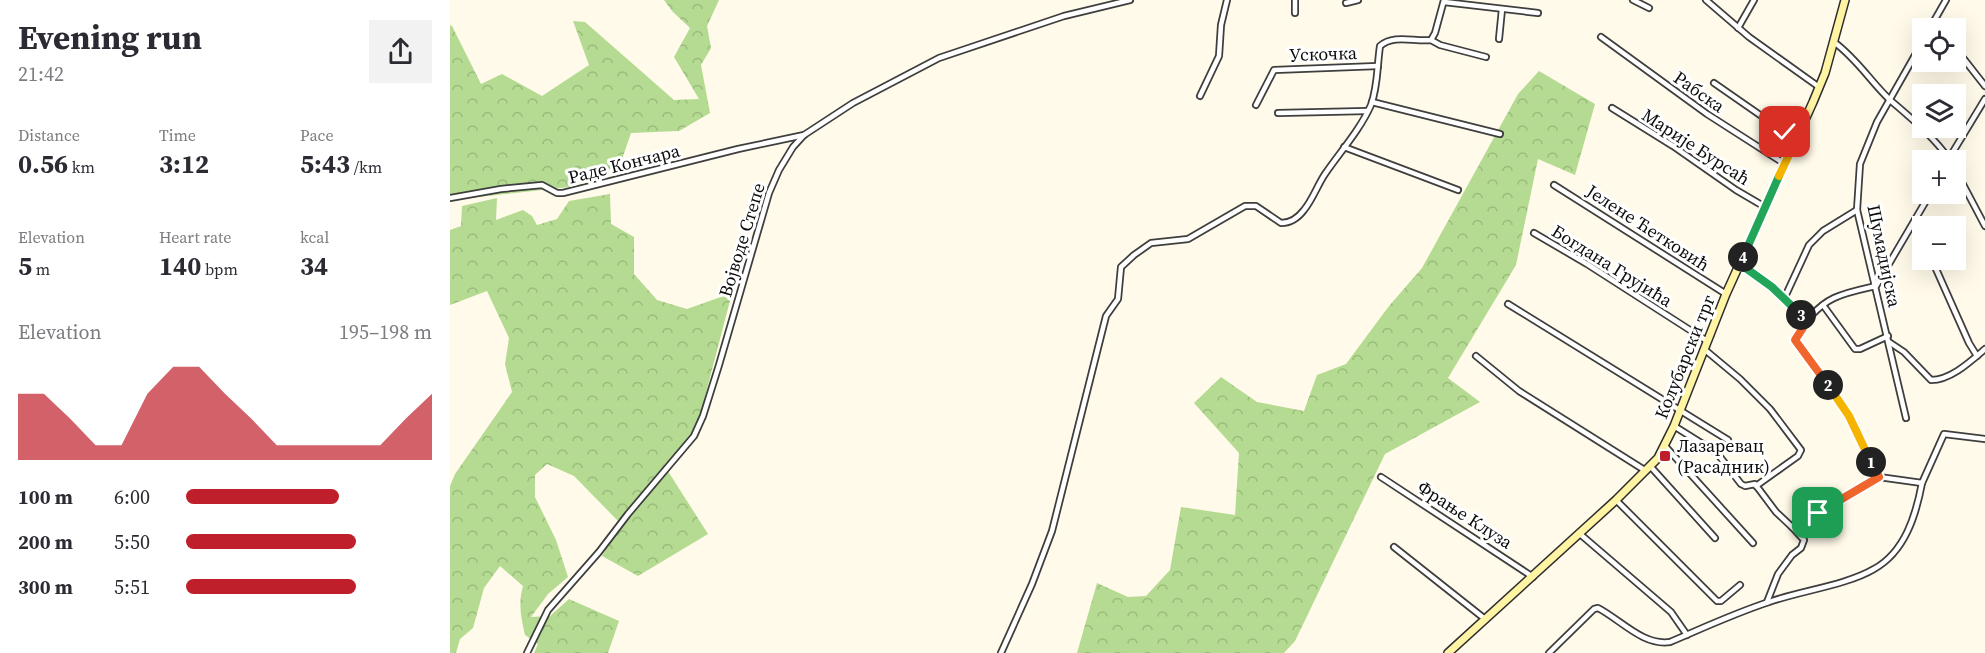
<!DOCTYPE html>
<html lang="en">
<head>
<meta charset="utf-8">
<style>
  :root { --surface:#fff; --page:#f2f2f3; --text:#2b2b33; --muted:#7c7c81; --accent:#bf1f2a }
  body { margin:0; font-family:"Source Serif 4",serif; background:var(--page); color:var(--text); height:100vh; display:flex; flex-direction:column; font-size:22px; white-space:nowrap }
  * { box-sizing:border-box; margin:0 }
  p { font-size:20px; color:var(--muted) }
  .icon { flex:none; width:33px; height:33px; fill:none; stroke:currentColor; stroke-width:2; stroke-linecap:round; stroke-linejoin:round }
  .map { position:relative; flex:1; overflow:hidden }
  .side { display:flex; flex-direction:column; background:var(--surface); width:450px }
  .side>* { flex:none }
  .buttons { position:absolute; left:1462px; top:18px; display:grid; gap:12px }
  .buttons a { display:grid; place-items:center; width:54px; height:54px; border-radius:0px; background:var(--surface); box-shadow:0 6px 24px #0002; font-size:30px }
  .pin { position:absolute; display:grid; place-items:center; width:51px; height:51px; color:#fff; margin:-26px; border-radius:12px; box-shadow:0 3px 9px #0006 }
  .km { position:absolute; width:30px; height:30px; margin:-15px; border-radius:50%; background:#222; color:#fff; font-size:16px; line-height:30px; text-align:center }
  .round { display:grid; place-items:center; flex:none; width:63px; height:63px; border-radius:0px; background:var(--page) }
  .head { display:flex; align-items:center; justify-content:space-between; height:102px; padding:0 18px }
  h1 { font-size:33px; font-weight:700; line-height:45px }
  .metrics { display:grid; grid-template-columns:repeat(3,1fr); gap:9px; height:102px; padding:6px 18px }
  .metrics div { display:grid; align-content:center }
  .metrics b { font-size:26px; font-weight:700 }
  .metrics small { font-size:16px; font-weight:400 }
  .metrics p { font-size:16px }
  .chart { height:168px; padding:12px 18px }
  .chart p { display:flex; justify-content:space-between }
  .chart svg { width:100%; height:108px; margin-top:6px; fill:var(--accent); opacity:.7 }
  ul { padding:0 18px; list-style:none; font-size:20px }
  li { display:grid; grid-template-columns:96px 72px 1fr; align-items:center; height:45px }
  li i { height:15px; border-radius:8px; background:var(--accent) }
  main { display:flex; flex:1; min-height:0 }
  .map>svg:first-child { display:block }
</style>
</head>
<body>
<main>
<section class="side">
<div class="head"><div><h1>Evening run</h1><p>21:42</p></div><a class="round"><svg class="icon" aria-label="share" viewBox="0 0 24 24"><path d="M12 15V3M7 8l5-5 5 5M5 13v7h14v-7"/></svg></a></div>
<div class="metrics">
<div><p>Distance</p><b>0.56<small> km</small></b></div>
<div><p>Time</p><b>3:12</b></div>
<div><p>Pace</p><b>5:43<small> /km</small></b></div>
</div>
<div class="metrics">
<div><p>Elevation</p><b>5<small> m</small></b></div>
<div><p>Heart rate</p><b>140<small> bpm</small></b></div>
<div><p>kcal</p><b>34</b></div>
</div>
<div class="chart"><p><span>Elevation</span>195–198 m</p>
<svg viewBox="0 0 160 44" preserveAspectRatio="none"><path d="M0 44V17L10 17L20 27L30 38L40 38L50 17L60 6L70 6L80 17L90 27L100 38L110 38L120 38L130 38L140 38L150 27L160 17V44z"/></svg>
</div>
<ul>
<li><b>100 m</b>6:00<i style="width:62%"></i></li>
<li><b>200 m</b>5:50<i style="width:69%"></i></li>
<li><b>300 m</b>5:51<i style="width:69%"></i></li>
</ul>
</section>
<div class="map">
<svg width="1535" height="653" viewBox="0 0 1535 653">
  <defs>
    <pattern id="forest-crowns" width="20" height="18" patternUnits="userSpaceOnUse" patternTransform="scale(1.5)"><rect width="20" height="18" fill="#b4db91"/><path d="M2 6a3 3 0 1 1 6 0M12 15a3 3 0 1 1 6 0" fill="none" stroke="#99bb7c"/></pattern>
  </defs>
  <rect width="100%" height="100%" fill="#fffae9"/>
  <g fill="url(#forest-crowns)">
    <path d="M214,0h55l-12,26 4,22 -10,17 9,48 -31,18 -48,2 -11,32 -51,22 -119,13v-175l2,1 29,58 21,-10 40,22 47,-31 -16,-44 12,1 89,78 25,-1 -25,-42 16,-29 -18,-17z"/>
    <path d="M1089,71l56,33 -20,71 -37,-16 -22,106 -68,113 32,24 -95,52 -90,187 -11,12h-207l20,-70 31,14 18,-1 24,-26 11,-63 54,8 4,-62 -45,-50 27,-26 36,25 47,9 13,-36 29,-11 43,-58 33,-38 96,-174z"/>
    <path d="M160,194l1,30 23,13v37l23,26 30,9 45,-16 -37,142 -31,30 44,69 -70,42 -36,-20 19,-32 -47,-48 -27,-12 -12,11v22l21,43 12,37 -20,17 -17,23 19,-1 19,-17 50,22 -11,32h-74l4,-9 -13,-9c-4,-17 -7,-32 -2,-49l-23,-20 -16,22 -11,40 -13,11 -4,14h-6v-167l5,-12 57,-82 -7,-28 4,-26 -22,-47 -37,14v-75l11,-4 1,-20 35,-8 -1,22 27,-10 9,6 5,9 20,-6 12,-18z"/>
  </g>
  <g fill="none" stroke-linecap="round" stroke-linejoin="round">
    <g stroke="#3e3e3e" stroke-width="8">
      <g id="street">
        <path d="M845,0v13"/>
        <path d="M1183,0l16,8"/>
        <path d="M1256,0l43,37 70,50"/>
        <path d="M994,2l94,11"/>
        <path d="M896,3l12,-3"/>
        <path d="M1288,28l16,-28"/>
        <path d="M1480,28l16,-28"/>
        <path d="M1151,37l106,77 78,50"/>
        <path d="M1049,39l3,-30"/>
        <path d="M981,40l9,5 46,12"/>
        <path d="M1384,42c24,18 36,39 56,58 22,19 43,36 60,60"/>
        <path d="M1506,49l29,37"/>
        <path d="M1264,83l82,57"/>
        <path d="M750,96l19,-40 2,-31 6,-25"/>
        <path d="M922,102l128,32"/>
        <path d="M806,105l18,-35 104,-4"/>
        <path d="M1162,108l61,38 63,44 29,17"/>
        <path d="M828,113l89,-2"/>
        <path d="M894,147l114,43"/>
        <path d="M1498,160l37,-61"/>
        <path d="M1506,171l29,55"/>
        <path d="M1104,185l172,109"/>
        <path d="M1480,194l-54,92c-13,3 -29,6 -42,12 -15,7 -34,27 -39,42l23,29 31,47 30,61 43,6 22,-49 41,5"/>
        <path d="M0,198l51,-9 41,-4 15,8h6l175,-44 66,-14"/>
        <path d="M1465,220l8,19"/>
        <path d="M1084,233l53,31 120,77"/>
        <path d="M1482,260l37,83 8,13"/>
        <path d="M1290,264l32,23 36,33"/>
        <path d="M1334,299l25,-54 14,-14 34,-21"/>
        <path d="M1058,304l220,136"/>
        <path d="M1373,305l32,44h5l28,-13"/>
        <path d="M1439,342l15,10 27,28c20,0 40,-19 54,-31"/>
        <path d="M1254,349l36,30 30,30 31,41 -3,6 -42,30"/>
        <path d="M1026,356l43,35 127,80"/>
        <path d="M1456,418l-49,-208 3,-46 17,-42 46,-81"/>
        <path d="M1224,426l43,27 24,31 4,2 10,-2 21,28 16,15"/>
        <path d="M1215,446l88,97"/>
        <path d="M1201,467l64,71"/>
        <path d="M931,477l152,100"/>
        <path d="M1166,500l101,101h4l19,-16"/>
        <path d="M1130,534l91,78 16,23"/>
        <path d="M944,547l91,72"/>
        <path d="M1317,602l11,-28 14,-19 9,-7 3,-8 -12,-13 87,-50"/>
        <path d="M77,653l21,-43 51,-58 29,-38 66,-78 9,-20 16,-51 50,-172 10,-23 14,-23 11,-12 49,-32 86,-45 125,-42 66,-16"/>
        <path d="M551,653l31,-69 20,-53 54,-215 12,-17 3,-32 13,-12 17,-12 37,-4 57,-33h11l25,17c9,0 17,-5 23,-13 9,-11 13,-24 21,-36 15,-22 35,-44 46,-69 7,-19 6,-39 9,-59 14,-12 34,-4 51,-6l4,-7 9,-33"/>
        <path d="M1099,653l45,-44 4,-1c23,12 45,38 72,34 33,-14 65,-29 99,-40 31,-11 78,-17 105,-33 31,-17 42,-54 48,-86"/>
      </g>
    </g>
    <g stroke="#2d2d2d" stroke-width="10">
      <path id="secondary" d="M998,653l168,-153 42,-42 16,-32 52,-132 87,-192 12,-29 20,-73"/>
    </g>
    <use href="#street" stroke="#fff" stroke-width="4.5"/>
    <use href="#secondary" stroke="#fff3a4" stroke-width="7"/>
  </g>
  <g fill="none" stroke-linecap="round" stroke-linejoin="round">
    <g stroke="#fff" stroke-width="12">
      <path id="split-1" d="M1368,513l61,-36 -8,-15"/>
    </g>
    <g stroke="#fff" stroke-width="12">
      <path id="split-2" d="M1378,385l21,31 22,46"/>
    </g>
    <g stroke="#fff" stroke-width="12">
      <path id="split-3" d="M1351,315l7,5 -13,20 33,45"/>
    </g>
    <g stroke="#fff" stroke-width="12">
      <path id="split-4" d="M1293,257l-3,7 32,23 29,28"/>
    </g>
    <g stroke="#fff" stroke-width="12">
      <path id="split-5" d="M1293,257l36,-81"/>
    </g>
    <g stroke="#fff" stroke-width="12">
      <path id="split-6" d="M1329,176l17,-36 -11,-8"/>
    </g>
    <use href="#split-1" stroke="#f0652b" stroke-width="8"/>
    <use href="#split-2" stroke="#f5b400" stroke-width="8"/>
    <use href="#split-3" stroke="#f0652b" stroke-width="8"/>
    <use href="#split-4" stroke="#22a559" stroke-width="8"/>
    <use href="#split-5" stroke="#22a559" stroke-width="8"/>
    <use href="#split-6" stroke="#f5b400" stroke-width="8"/>
  </g>
  <rect fill="#bf1f2a" stroke="#fff" stroke-width="2" x="1209" y="450" width="12" height="12" rx="3"/>
  <g text-anchor="middle" stroke-width="6" stroke-linejoin="round" paint-order="stroke">
    <g font-size="18" fill="#0b0b0b" stroke="#fff">
      <text transform="translate(873 54) rotate(-2)" y="6">Ускочка</text>
      <text transform="translate(1249 92) rotate(35)" y="6">Рабска</text>
      <text transform="translate(1246 147) rotate(33)" y="6">Марије Бурсаћ</text>
      <text transform="translate(174 164) rotate(-14)" y="6">Раде Кончара</text>
      <text transform="translate(1198 228) rotate(33)" y="6">Јелене Ћетковић</text>
      <text transform="translate(292 240) rotate(-73)" y="6">Војводе Степе</text>
      <text transform="translate(1434 256) rotate(78)" y="6">Шумадијска</text>
      <text transform="translate(1162 266) rotate(32)" y="6">Богдана Грујића</text>
      <text transform="translate(1235 357) rotate(-68)" y="6">Колубарски трг</text>
      <text transform="translate(1015 515) rotate(33)" y="6">Фрање Клуза</text>
    </g>
    <g font-size="18" fill="#0b0b0b" stroke="#fff" text-anchor="start">
      <text x="1227" y="452">Лазаревац<tspan x="1227" dy="21">(Расадник)</tspan></text>
    </g>
  </g>
</svg>
<div class="buttons">
<a><svg class="icon" aria-label="locate" viewBox="0 0 24 24"><circle cx="12" cy="12" r="6"/><path d="M12 2v4M12 18v4M2 12h4M18 12h4"/></svg></a>
<a><svg class="icon" aria-label="layers" viewBox="0 0 24 24"><path d="M12 4l9 5-9 5-9-5zM3 14l9 5 9-5"/></svg></a>
<a>+</a>
<a>−</a>
</div>
<div class="pin" style="left:1368px;top:513px;background:#1e9e55"><svg class="icon" aria-label="arrive" viewBox="0 0 24 24"><path d="M6 21V4h12l-3 4 3 4H6"/></svg></div>
<div class="pin" style="left:1335px;top:132px;background:#d93025"><svg class="icon" aria-label="check" viewBox="0 0 24 24"><path d="M5 12l5 5 9-10"/></svg></div>
<b class="km" style="left:1421px;top:462px">1</b>
<b class="km" style="left:1378px;top:385px">2</b>
<b class="km" style="left:1351px;top:315px">3</b>
<b class="km" style="left:1293px;top:257px">4</b>
</div>
</main>
</body>
</html>
